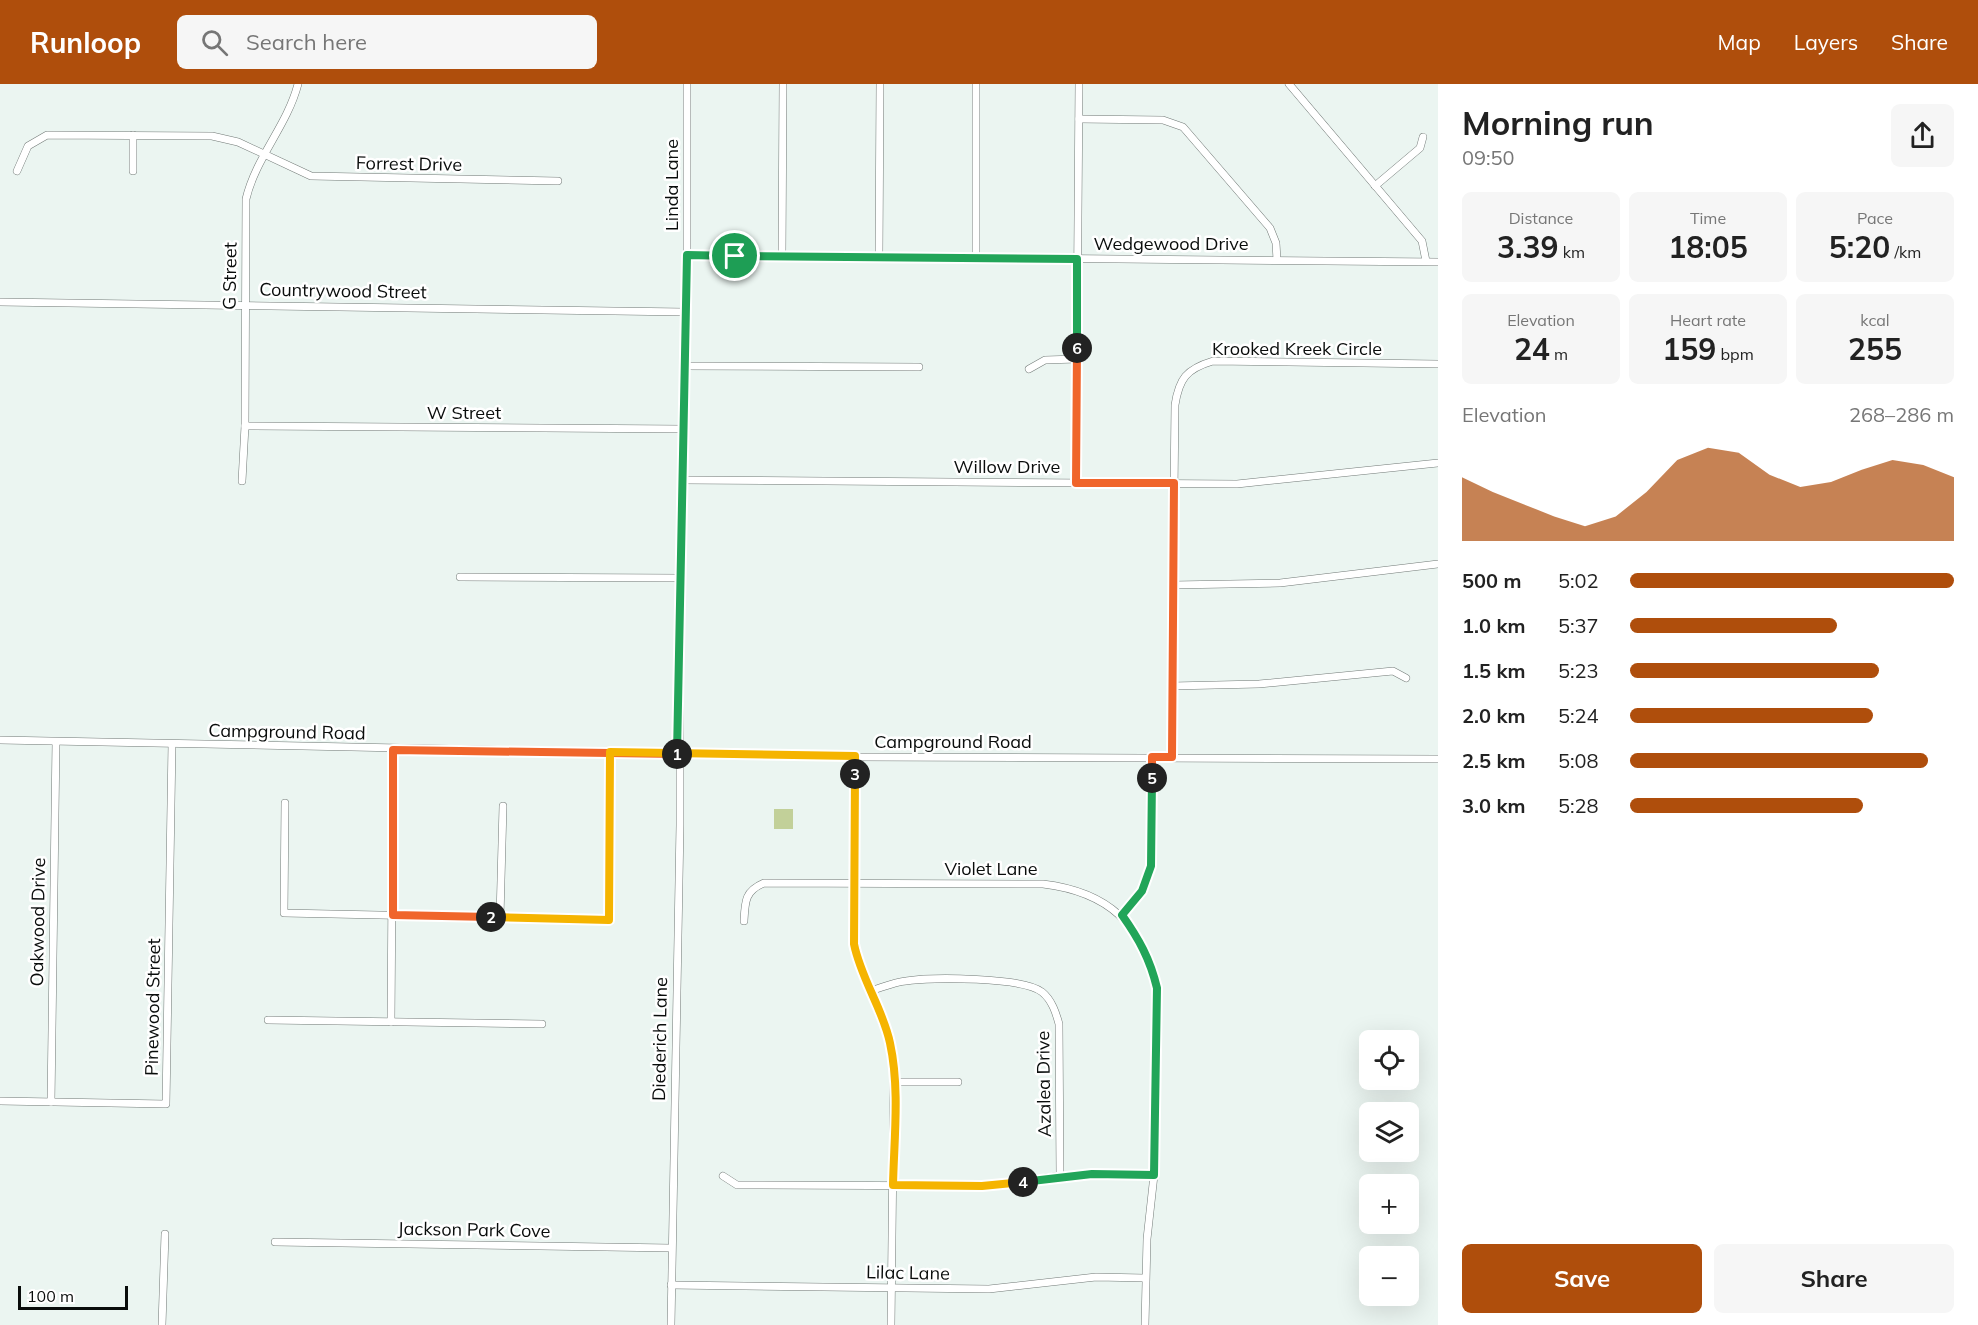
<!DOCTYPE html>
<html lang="en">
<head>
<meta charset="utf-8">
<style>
  :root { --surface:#fff; --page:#f6f6f6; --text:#222; --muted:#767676; --accent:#af4e0c }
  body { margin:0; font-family:Mulish,sans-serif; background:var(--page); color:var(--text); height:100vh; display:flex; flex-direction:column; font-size:22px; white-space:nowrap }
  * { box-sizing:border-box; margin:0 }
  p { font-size:20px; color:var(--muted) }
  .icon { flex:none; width:33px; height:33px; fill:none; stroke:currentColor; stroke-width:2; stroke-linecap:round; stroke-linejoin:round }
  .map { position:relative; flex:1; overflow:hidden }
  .side { display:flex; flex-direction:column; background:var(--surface); width:540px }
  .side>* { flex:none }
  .controls { position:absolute; left:1359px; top:946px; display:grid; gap:12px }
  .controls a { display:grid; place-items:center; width:60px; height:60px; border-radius:9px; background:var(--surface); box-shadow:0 6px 24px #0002; font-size:30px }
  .scale { position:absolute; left:18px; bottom:15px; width:110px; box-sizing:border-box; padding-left:6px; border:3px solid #090c0b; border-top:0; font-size:16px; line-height:21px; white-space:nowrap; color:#090c0b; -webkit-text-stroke:4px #fff; paint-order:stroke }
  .pin { position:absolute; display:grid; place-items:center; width:51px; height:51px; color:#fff; margin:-26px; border:3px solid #fff; border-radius:50%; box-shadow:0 2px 6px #0007 }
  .km { position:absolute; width:30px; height:30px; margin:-15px; border-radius:50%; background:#222; color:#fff; font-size:16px; line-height:30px; text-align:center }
  .round { display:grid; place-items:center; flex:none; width:63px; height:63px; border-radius:9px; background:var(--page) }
  .headline { display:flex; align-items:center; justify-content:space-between; height:102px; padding:0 24px }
  h1 { font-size:33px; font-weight:700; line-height:45px }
  .stats { display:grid; grid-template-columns:repeat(3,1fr); gap:9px; height:102px; padding:6px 24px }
  .stats div { display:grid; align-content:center; border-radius:9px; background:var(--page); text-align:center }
  .stats b { font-size:30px; font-weight:700 }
  .stats small { font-size:16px; font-weight:400 }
  .stats p { font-size:16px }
  .chart { height:168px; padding:12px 24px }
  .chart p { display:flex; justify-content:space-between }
  .chart svg { width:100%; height:108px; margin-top:6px; fill:var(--accent); opacity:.7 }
  .button { display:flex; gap:12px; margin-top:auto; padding:12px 24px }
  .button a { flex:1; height:69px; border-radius:9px; background:var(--accent); color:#fff; font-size:24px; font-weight:700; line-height:69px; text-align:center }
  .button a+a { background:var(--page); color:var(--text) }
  ul { padding:0 24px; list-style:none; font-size:20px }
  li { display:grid; grid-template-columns:96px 72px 1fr; align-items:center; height:45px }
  li i { height:15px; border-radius:8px; background:var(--accent) }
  header { display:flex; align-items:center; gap:36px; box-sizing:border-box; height:84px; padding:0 30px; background:var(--accent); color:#fff }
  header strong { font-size:28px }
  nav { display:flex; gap:33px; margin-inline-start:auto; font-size:21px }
  .search { width:420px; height:54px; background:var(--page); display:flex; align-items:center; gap:15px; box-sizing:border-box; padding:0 21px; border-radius:9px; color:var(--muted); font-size:22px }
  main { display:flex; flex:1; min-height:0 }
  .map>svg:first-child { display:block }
</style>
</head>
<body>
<header>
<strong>Runloop</strong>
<div class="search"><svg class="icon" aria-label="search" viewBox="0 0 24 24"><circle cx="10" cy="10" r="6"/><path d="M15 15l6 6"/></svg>Search here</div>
<nav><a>Map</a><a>Layers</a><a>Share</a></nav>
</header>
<main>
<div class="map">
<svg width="1438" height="1241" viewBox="0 0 1438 1241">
  <rect width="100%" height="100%" fill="#ebf5f1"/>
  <rect fill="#c2d099" x="774" y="725" width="19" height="20"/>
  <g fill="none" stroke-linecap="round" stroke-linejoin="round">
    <g stroke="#717976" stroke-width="8">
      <g id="minor">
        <path d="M1289,0l133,157 4,20"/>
        <path d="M1079,35l84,1 20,7 87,101 6,15 1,17"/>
        <path d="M17,87l11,-25 19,-11 165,1 26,6 73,34 247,5"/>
        <path d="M133,87v-36"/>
        <path d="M1375,102l45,-38 3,-11"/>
        <path d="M687,171l751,7"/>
        <path d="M782,172l1,-172"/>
        <path d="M879,173l1,-173"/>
        <path d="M976,174v-174"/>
        <path d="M0,218l685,10"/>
        <path d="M684,282l235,1"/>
        <path d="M1029,285l16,-9 32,-1"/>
        <path d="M245,342l438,3"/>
        <path d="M683,396l554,4 201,-21"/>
        <path d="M242,397l3,-55 1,-227c10,-42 41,-73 52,-115"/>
        <path d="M1076,399l3,-399"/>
        <path d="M460,493l220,1"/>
        <path d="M1173,501l107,-2 158,-19"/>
        <path d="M1172,602l87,-2 134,-13 13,7"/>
        <path d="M0,656l855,17 583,2"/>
        <path d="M855,673l-1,187c9,41 32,76 40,117l-3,264"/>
        <path d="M1171,673l4,-352c4,-26 11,-36 38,-44l225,3"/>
        <path d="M285,719l-1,110 325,7 1,-168"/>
        <path d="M1122,831l20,-24 9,-25 1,-109"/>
        <path d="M500,833l3,-111"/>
        <path d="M744,837c1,-20 1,-30 20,-38l279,1c66,8 99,40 114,104l-3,187 -7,64 -2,86"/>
        <path d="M870,907c11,-3 24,-9 36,-10 25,-4 118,-4 136,11 10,8 14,21 17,32l1,152"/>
        <path d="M268,936l274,4"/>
        <path d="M391,938l2,-272"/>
        <path d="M895,998h63"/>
        <path d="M0,1017l166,3 6,-360"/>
        <path d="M51,1018l5,-360"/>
        <path d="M723,1092l14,9 245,1 78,-10 94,-1"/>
        <path d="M275,1158l396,6"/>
        <path d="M671,1201l318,4 107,-12 49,1"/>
        <path d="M162,1241l3,-91"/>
        <path d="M671,1241l9,-500v-247l7,-323v-171"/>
      </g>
    </g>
    <use href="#minor" stroke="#fff" stroke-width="7"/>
  </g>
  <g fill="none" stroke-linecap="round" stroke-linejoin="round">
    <g stroke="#fff" stroke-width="12">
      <path id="split-1" d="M677,670l10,-499 48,1"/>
    </g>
    <g stroke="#fff" stroke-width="12">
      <path id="split-2" d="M491,833l-98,-2v-165l284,4"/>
    </g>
    <g stroke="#fff" stroke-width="12">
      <path id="split-3" d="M491,833l118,3 1,-168 245,4v18"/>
    </g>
    <g stroke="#fff" stroke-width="12">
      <path id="split-4" d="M855,690l-1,170c7,35 29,65 36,99 10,46 4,96 3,142l89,1 41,-4"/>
    </g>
    <g stroke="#fff" stroke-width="12">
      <path id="split-5" d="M1023,1098l69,-8 62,1 3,-187c-7,-29 -18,-49 -35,-73l20,-24 9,-25 1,-88"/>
    </g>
    <g stroke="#fff" stroke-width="12">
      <path id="split-6" d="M1077,264l-1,135h98l-2,274h-20v21"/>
    </g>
    <g stroke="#fff" stroke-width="12">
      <path id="split-7" d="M735,172l342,3v89"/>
    </g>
    <use href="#split-1" stroke="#22a559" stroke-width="8"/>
    <use href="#split-2" stroke="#f0652b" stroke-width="8"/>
    <use href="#split-3" stroke="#f5b400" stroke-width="8"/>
    <use href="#split-4" stroke="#f5b400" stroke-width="8"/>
    <use href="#split-5" stroke="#22a559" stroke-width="8"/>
    <use href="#split-6" stroke="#f0652b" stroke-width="8"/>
    <use href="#split-7" stroke="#22a559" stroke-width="8"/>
  </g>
  <g text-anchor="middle" stroke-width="5" stroke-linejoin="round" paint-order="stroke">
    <g font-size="18" fill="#090c0b" stroke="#fff">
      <text transform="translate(409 80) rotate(1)" y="6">Forrest Drive</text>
      <text transform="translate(672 101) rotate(-90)" y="6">Linda Lane</text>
      <text x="1171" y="166">Wedgewood Drive</text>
      <text transform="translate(230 192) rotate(-89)" y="6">G Street</text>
      <text transform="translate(343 207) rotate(1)" y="6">Countrywood Street</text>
      <text x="1297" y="271">Krooked Kreek Circle</text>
      <text x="464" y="335">W Street</text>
      <text x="1007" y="389">Willow Drive</text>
      <text transform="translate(287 648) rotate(1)" y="6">Campground Road</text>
      <text x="953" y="664">Campground Road</text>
      <text x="991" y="791">Violet Lane</text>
      <text transform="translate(38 838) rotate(-89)" y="6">Oakwood Drive</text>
      <text transform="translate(153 923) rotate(-89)" y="6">Pinewood Street</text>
      <text transform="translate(660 955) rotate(-89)" y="6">Diederich Lane</text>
      <text transform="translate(1044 1000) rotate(-91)" y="6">Azalea Drive</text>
      <text transform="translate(474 1146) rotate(1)" y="6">Jackson Park Cove</text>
      <text transform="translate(908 1189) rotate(1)" y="6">Lilac Lane</text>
    </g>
  </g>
</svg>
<div class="controls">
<a><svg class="icon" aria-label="locate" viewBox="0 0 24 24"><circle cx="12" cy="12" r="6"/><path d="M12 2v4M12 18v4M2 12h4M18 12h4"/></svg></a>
<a><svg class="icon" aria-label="layers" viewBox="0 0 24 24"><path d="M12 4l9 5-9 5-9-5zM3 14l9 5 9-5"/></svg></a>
<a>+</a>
<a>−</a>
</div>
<div class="scale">100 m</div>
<div class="pin" style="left:735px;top:172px;background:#1e9e55"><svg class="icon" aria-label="arrive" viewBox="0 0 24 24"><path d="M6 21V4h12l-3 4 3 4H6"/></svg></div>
<b class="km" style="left:677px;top:670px">1</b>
<b class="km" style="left:491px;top:833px">2</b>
<b class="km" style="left:855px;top:690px">3</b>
<b class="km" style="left:1023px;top:1098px">4</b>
<b class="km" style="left:1152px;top:694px">5</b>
<b class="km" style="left:1077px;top:264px">6</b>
</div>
<section class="side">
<div class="headline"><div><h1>Morning run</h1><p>09:50</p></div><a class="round"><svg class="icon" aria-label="share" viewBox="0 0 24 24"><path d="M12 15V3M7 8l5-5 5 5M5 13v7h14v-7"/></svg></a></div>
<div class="stats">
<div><p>Distance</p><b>3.39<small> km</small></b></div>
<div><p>Time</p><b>18:05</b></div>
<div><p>Pace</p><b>5:20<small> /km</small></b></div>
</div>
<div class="stats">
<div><p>Elevation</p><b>24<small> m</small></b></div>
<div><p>Heart rate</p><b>159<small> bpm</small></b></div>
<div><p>kcal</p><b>255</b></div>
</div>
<div class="chart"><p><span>Elevation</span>268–286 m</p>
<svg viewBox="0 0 160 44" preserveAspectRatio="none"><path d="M0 44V18L10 24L20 29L30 34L40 38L50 34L60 24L70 11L80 6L90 8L100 17L110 22L120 20L130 15L140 11L150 13L160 18V44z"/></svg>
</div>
<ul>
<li><b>500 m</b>5:02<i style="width:100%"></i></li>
<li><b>1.0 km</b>5:37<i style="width:64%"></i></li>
<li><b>1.5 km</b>5:23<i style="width:77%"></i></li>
<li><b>2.0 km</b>5:24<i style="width:75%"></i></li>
<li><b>2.5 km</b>5:08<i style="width:92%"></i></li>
<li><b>3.0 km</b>5:28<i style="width:72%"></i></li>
</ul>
<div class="button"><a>Save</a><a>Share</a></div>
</section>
</main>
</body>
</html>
